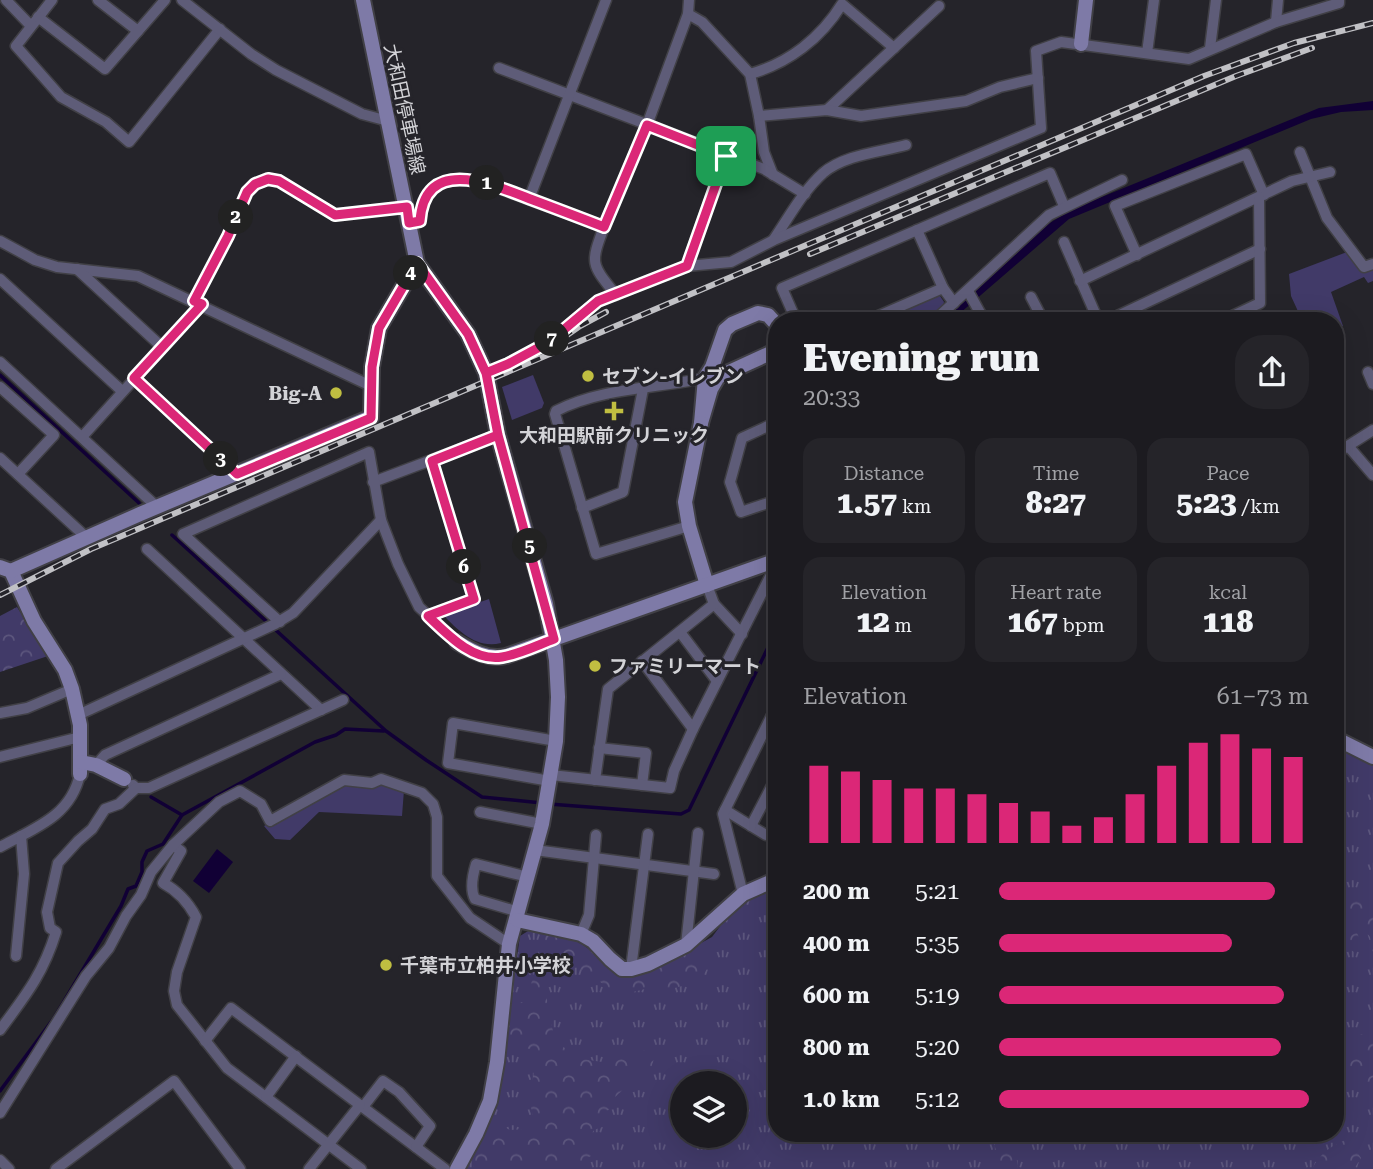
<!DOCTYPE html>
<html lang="en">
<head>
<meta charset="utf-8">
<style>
  :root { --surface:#1c1b20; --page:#252429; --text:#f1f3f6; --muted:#a0a1a5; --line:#3a393e; --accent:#db2777 }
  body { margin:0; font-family:"Roboto Serif","Noto Sans JP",serif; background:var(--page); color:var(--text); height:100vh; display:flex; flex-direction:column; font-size:26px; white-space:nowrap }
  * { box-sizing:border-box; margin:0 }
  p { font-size:23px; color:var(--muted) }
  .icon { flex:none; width:38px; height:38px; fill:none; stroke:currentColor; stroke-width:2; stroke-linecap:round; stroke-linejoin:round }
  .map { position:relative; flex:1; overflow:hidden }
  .side { position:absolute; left:768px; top:312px; width:576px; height:830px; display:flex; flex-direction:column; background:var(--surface); border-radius:28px; box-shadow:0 7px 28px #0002,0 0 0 2px var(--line) }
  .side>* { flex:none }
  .tools { position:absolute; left:670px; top:1071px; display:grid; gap:14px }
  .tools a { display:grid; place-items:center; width:77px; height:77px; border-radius:50%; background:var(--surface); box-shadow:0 7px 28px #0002,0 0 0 2px var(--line); font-size:35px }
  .pin { position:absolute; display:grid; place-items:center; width:60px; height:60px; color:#fff; margin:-30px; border-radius:14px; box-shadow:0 4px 10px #0006 }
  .km { position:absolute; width:35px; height:35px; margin:-18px; border-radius:50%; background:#222; color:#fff; font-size:19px; line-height:35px; text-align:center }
  .round { display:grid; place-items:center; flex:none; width:74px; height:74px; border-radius:28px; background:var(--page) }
  .summary { display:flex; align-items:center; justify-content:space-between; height:119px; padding:0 35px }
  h1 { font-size:38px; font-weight:800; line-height:52px }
  .stats { display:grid; grid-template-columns:repeat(3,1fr); gap:10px; height:119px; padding:7px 35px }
  .stats div { display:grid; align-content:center; border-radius:18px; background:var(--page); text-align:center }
  .stats b { font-size:30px; font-weight:800 }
  .stats small { font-size:19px; font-weight:400 }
  .stats p { font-size:19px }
  .chart { height:196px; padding:14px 35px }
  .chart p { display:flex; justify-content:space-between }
  .chart svg { width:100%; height:126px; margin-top:7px; stroke:var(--accent); stroke-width:6 }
  ul { padding:0 35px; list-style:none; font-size:23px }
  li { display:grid; grid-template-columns:112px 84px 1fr; align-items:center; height:52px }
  li i { height:18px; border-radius:9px; background:var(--accent) }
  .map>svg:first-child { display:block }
</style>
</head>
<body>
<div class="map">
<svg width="1373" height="1169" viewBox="0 0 1373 1169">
  <defs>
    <pattern id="grass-tufts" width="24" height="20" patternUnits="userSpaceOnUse" patternTransform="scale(1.75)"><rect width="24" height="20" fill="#413a68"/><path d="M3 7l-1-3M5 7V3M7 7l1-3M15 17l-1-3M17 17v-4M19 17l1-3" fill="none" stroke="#5c567d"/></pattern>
    <pattern id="forest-crowns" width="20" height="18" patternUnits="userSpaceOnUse" patternTransform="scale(1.75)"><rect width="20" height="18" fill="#413a68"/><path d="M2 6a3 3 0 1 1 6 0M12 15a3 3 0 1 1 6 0" fill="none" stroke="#5c567d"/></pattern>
  </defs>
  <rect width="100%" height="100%" fill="#25242a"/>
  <path fill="url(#grass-tufts)" fill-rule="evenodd" d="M1335,745l38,19v405h-908l21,-38 11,-34 23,-161 13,-8c39,9 52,14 81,43l58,-12 40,-22 21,-28 14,-9 30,-13v245h558zM682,1083h53v53h-53z"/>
  <g fill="url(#forest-crowns)">
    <path d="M17,607l31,49 -48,16v-56z"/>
    <path d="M1354,889l6,5 13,2v57l-3,-16 -10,-13 -5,4 5,12 -1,10 -5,2 -9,-6 -4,-14 -6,1v-39z"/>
    <path d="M545,934l23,3 16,9 29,26 12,5 26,-6 25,-11 23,-4 10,10 -11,16 -39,10 -14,-3 -24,6c-18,-9 -31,-23 -49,-30l-11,10 -7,-8 -17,-7 3,-18z"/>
    <path d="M534,973l8,1 13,68 28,17 19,3 16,-3 21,-8 17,-1 -5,20 -14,-1 -11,18 -12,11 -2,11 -7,2v15l-11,4 -3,5 3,10 -3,11 -6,3 -6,10h-106l1,-11 24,-34 12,6 15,-1 9,-12c-10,-21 7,-45 -4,-68l-20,-4v-22l7,-19 10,-4z"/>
    <path d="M1373,1032v52l-17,-1 -21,5v-45l3,-4z"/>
    <path d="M990,1132h21l7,34 -1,3h-18l-1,-13z"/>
    <path d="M1349,1139l12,19 -7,11h-42c8,-16 21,-25 37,-30z"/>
  </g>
  <g fill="#413a68">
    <path d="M1347,252l16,20 10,-3v12l-5,2 -4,-6 -33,15 12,34 -8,3v-9h-33l-11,-24 -2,-22z"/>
    <path d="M937,296h3l4,6 -1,4 -15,14h-39l-1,-3z"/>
    <path d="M533,375l11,28 -2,5 -30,12 -10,-33z"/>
    <path d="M489,599l12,44c-25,6 -42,-12 -58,-28z"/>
    <path d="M379,782l25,8 -2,26 -83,-4 -29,28 -15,-1 -11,-13 82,-43z"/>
  </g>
  <g fill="#110035">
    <path d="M1373,101v9l-32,2 -30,7 -242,100 -117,101h-8l104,-96 27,-16 244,-100z"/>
    <path d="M217,849l16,13 -24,31 -16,-12z"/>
  </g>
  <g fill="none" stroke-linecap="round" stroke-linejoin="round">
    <g stroke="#110035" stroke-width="3.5">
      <path d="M0,375l139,128"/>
      <path d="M172,535l214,196 40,29 56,37 60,6"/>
      <path d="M151,797l31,18"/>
      <path d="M549,804l132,10 8,-4 88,-181"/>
      <path d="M0,1091l54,-73 67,-112 7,-17 8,-3 6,-14v-10l5,-11 16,-7 19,-29 133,-73 21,-7 9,-6 39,2"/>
    </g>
    <g stroke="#414046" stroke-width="13">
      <g id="street">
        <path d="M6,0l25,26"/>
        <path d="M52,0l-36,46 45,51 45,25 23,20 91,-113"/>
        <path d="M98,0l40,31"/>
        <path d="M182,0l69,54 25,16 86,44 26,7"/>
        <path d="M688,14l14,8 48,52 9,42 5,36 9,23"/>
        <path d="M38,17l67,52 60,-69"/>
        <path d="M1276,22l2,-22"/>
        <path d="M1210,48l6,-48"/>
        <path d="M1147,53l7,-53"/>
        <path d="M499,68l265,101 41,25"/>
        <path d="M750,74c39,-11 71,-36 92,-70l52,44"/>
        <path d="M827,110l112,-104"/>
        <path d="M759,116l68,-6 34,6 105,-15 34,-14 38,-9"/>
        <path d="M1300,152l27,66 37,49 9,-3"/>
        <path d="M529,199l77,-199"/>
        <path d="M409,223l11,-2c6,-68 75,-34 113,-20 24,8 48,17 71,26 -14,37 -13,37 12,68"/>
        <path d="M604,227l43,-102 41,-111 1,-14"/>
        <path d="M917,230l26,58 11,15"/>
        <path d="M774,239c15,-22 29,-48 49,-66 21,-18 57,-21 83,-28"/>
        <path d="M0,241l35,19 22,7 81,9 233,110"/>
        <path d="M1064,242l34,78"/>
        <path d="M1137,255l-22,-49 131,-52 18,41"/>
        <path d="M687,266l39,-110"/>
        <path d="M77,269l85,78"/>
        <path d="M0,279l122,112"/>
        <path d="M1080,281l212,-100 38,-9"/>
        <path d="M968,291l16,29"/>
        <path d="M1031,297l12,23"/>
        <path d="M194,301l34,-65 19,-44 8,-8 13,-5 11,2 56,34 71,-8"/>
        <path d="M796,320l-14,-32 268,-115 14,33"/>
        <path d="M869,320l74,-32"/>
        <path d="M935,320l114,-105 73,-35"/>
        <path d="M1109,320l151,-71"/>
        <path d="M1224,320l36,-17 -1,-106"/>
        <path d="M0,362l157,145"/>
        <path d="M1368,372l5,12"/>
        <path d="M486,373l22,-9 41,-22 49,-41 89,-35 44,-4 43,-22 267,-112 -5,-77 25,-9 128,17 87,-37 63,-19v-3"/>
        <path d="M134,378l103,96"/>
        <path d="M0,387l54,48 -36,39"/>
        <path d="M777,422l-35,16 -12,44 11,30 36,-12"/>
        <path d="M82,437l120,-133"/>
        <path d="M1349,447l24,28"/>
        <path d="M1335,454l38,-24"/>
        <path d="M0,458l87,80"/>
        <path d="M373,482l125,-47"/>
        <path d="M582,508l41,-16 20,-103"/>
        <path d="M689,526l-93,28 -41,-140 1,-3c44,-23 101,-23 149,-33"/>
        <path d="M147,549l174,161"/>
        <path d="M714,604l28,30"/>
        <path d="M428,616l46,-17 -42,-138"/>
        <path d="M280,622l-97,-88 186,-82 12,68 17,44 21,43 38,35"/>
        <path d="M680,632l37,49"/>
        <path d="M642,661l51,68"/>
        <path d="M0,713l27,-5 45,-19"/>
        <path d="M78,715l197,-91 18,-11 88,-93"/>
        <path d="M599,748l47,5 -4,32"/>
        <path d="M0,757l80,-20"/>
        <path d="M96,765l9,-10 176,-81"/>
        <path d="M551,775l119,13 4,-17 19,-42 84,-166"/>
        <path d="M595,780l13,-91 106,-85 -7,-19"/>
        <path d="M550,781l-102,-18 5,-40 103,18"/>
        <path d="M133,785l3,3h13l194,-88"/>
        <path d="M725,810l41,25 11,-4"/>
        <path d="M480,812l62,12"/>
        <path d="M751,826l26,-50"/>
        <path d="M173,845l8,6 -18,32c15,8 25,19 33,34l-19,55 -3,19 3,14 50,63 134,101"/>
        <path d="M0,847c35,-19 71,-31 80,-73"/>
        <path d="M535,850l179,24"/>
        <path d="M743,894l-20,-80 54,-109"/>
        <path d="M519,912l-44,-13c-5,-9 -2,-25 1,-35l52,13"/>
        <path d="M581,934l8,-19 7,-80"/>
        <path d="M686,945l12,-112"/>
        <path d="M16,956l8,-82 -3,-38"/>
        <path d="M631,969l17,-135"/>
        <path d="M0,1030c26,-35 43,-56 56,-98l-6,-4 -3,-16 11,-49 20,-22 14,-12 13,-20 14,-5 17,-16"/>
        <path d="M205,1041l26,-33 214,161"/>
        <path d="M266,1097l30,-41"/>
        <path d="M363,1107l20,-26 16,11 31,34 -14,21"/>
        <path d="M0,1113l86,-137 23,-28 17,-32 15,-21 10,-23 22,-27 31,-29 15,-14 21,-11 21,13 9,17 74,-41 28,3 9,-4 41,14 11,11 4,13v59l33,42 39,26"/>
        <path d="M0,1160l9,9"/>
        <path d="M56,1169l118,-88 66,88"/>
        <path d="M309,1169l51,-64"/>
      </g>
    </g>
    <g stroke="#414046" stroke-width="18">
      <g id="secondary">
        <path d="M363,0l54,263 51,71 18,39 12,62 48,169 10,56 2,37 -2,44 -14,83 -33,120 -12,118 -7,39 -14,33 -19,35"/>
        <path d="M1081,44l5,-44"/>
        <path d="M777,325l-9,-10 -10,-2 -26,11 -7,6 -13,37 -7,11 -4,45 10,-34 7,-12 57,-26 2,-3"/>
        <path d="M701,423l-16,79 4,24 18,59"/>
        <path d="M0,567l11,4 23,50 31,49 7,19 8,36v49"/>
        <path d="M11,571l129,-57 231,-97 1,-50 7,-39 38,-65"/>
        <path d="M457,642c15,9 31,18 49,14l271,-96"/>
        <path d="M1335,738l38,19"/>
        <path d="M81,762l15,3 28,14"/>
        <path d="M517,920l64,14 12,7 17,18 12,10h9l17,-5 38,-19 57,-51 34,-15"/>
      </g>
    </g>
    <use href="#street" stroke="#5e5c78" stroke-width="10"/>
    <use href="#secondary" stroke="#7e7aa7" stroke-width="14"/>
    <g stroke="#c1c1c5" stroke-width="6">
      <g id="rail">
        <path d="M810,254l426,-178 76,-28"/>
        <path d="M547,349l33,-23 26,-14"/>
        <path d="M0,595l91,-46 1113,-473 90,-33 79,-20"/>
      </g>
    </g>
    <use href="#rail" stroke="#25242a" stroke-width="3.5" stroke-dasharray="10" stroke-linecap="butt"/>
  </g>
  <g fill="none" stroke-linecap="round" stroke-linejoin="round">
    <g stroke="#fff" stroke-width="14">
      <path id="route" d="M726,156l-79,-31 -43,102c-23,-9 -47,-18 -71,-27 -37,-14 -108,-47 -113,21l-11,2 -2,-16 -72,8 -56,-34 -11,-2 -13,5 -8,8 -19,44 -34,65 8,3 -68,74 103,96 134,-56 1,-51 7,-39 38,-65 51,71 18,39 12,62 56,204c-16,6 -34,15 -52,18 -29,5 -55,-23 -74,-41l46,-17 -42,-138 66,-26 -12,-62 22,-9 41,-22 49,-41 89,-35 39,-110"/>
    </g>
    <use href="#route" stroke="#db2777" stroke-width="9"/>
  </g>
  <g fill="#c0be41" stroke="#25242a" stroke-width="2.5">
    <circle cx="588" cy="376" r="7"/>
    <circle cx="336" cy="393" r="7"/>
    <path d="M610.5 400.5h7v7h7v7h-7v7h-7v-7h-7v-7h7z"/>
    <circle cx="595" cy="666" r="7"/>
    <circle cx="386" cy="965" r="7"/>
  </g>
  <g text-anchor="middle" stroke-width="6" stroke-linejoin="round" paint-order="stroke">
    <g font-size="19" fill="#d3d3d7" stroke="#25242a">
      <text transform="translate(405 109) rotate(78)" y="7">大和田停車場線</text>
    </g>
    <g font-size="19" font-weight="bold" fill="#d3d3d7" stroke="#25242a" text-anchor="start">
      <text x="602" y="383">セブン-イレブン</text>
      <text x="322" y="400" text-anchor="end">Big-A</text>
      <text x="614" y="442" text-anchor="middle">大和田駅前クリニック</text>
      <text x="609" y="673">ファミリーマート</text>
      <text x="400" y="972">千葉市立柏井小学校</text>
    </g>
  </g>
</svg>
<div class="tools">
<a><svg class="icon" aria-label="layers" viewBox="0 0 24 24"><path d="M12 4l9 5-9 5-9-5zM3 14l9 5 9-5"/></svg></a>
</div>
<div class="pin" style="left:726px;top:156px;background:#1e9e55"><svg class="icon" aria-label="arrive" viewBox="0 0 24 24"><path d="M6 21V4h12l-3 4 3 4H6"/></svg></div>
<b class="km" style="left:487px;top:183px">1</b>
<b class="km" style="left:236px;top:217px">2</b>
<b class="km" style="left:221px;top:459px">3</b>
<b class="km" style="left:411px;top:273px">4</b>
<b class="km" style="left:530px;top:546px">5</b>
<b class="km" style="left:464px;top:567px">6</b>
<b class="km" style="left:552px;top:339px">7</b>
<section class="side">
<div class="summary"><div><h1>Evening run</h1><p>20:33</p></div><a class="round"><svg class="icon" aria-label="share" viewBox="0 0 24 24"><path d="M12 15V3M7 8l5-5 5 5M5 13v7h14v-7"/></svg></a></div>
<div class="stats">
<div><p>Distance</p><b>1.57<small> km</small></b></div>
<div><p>Time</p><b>8:27</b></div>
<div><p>Pace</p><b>5:23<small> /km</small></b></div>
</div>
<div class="stats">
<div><p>Elevation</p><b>12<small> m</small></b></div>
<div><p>Heart rate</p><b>167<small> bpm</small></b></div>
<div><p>kcal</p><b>118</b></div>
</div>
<div class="chart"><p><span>Elevation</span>61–73 m</p>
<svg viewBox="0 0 160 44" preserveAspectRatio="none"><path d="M5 44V17M15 44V19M25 44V22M35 44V25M45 44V25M55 44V27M65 44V30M75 44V33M85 44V38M95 44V35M105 44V27M115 44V17M125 44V9M135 44V6M145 44V11M155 44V14"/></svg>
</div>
<ul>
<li><b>200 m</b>5:21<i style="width:89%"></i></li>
<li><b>400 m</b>5:35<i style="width:75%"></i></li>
<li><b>600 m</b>5:19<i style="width:92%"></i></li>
<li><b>800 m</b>5:20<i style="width:91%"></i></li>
<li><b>1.0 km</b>5:12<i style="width:100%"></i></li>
</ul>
</section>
</div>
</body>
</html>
